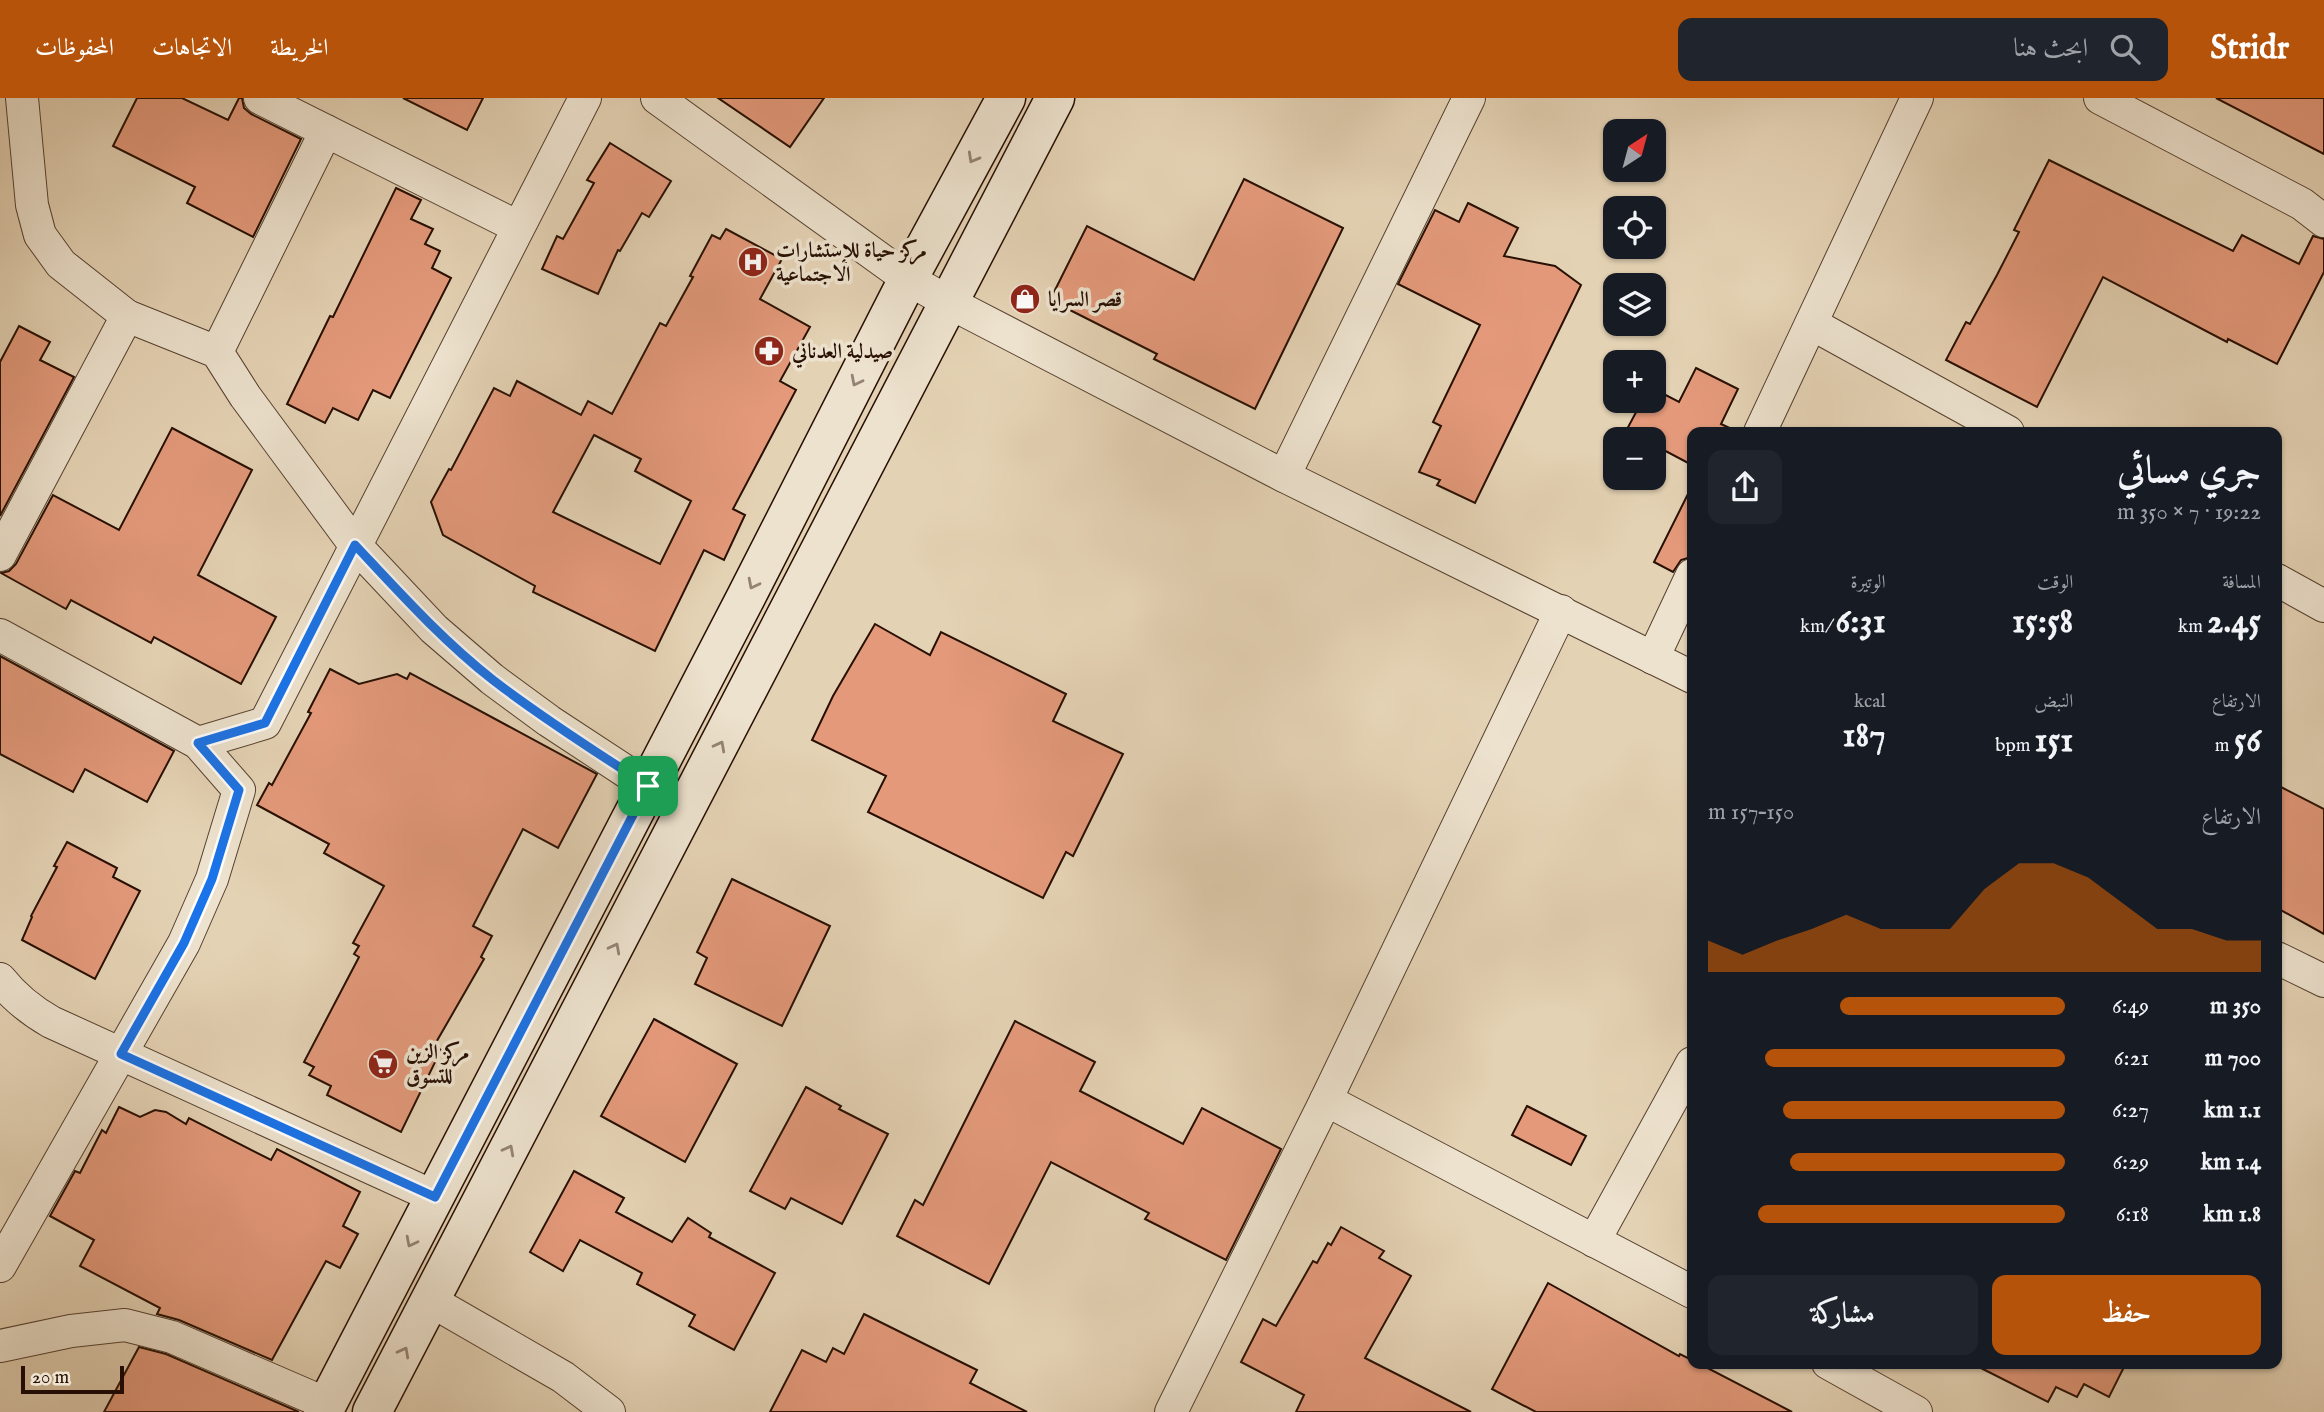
<!DOCTYPE html>
<html lang="ar">
<head>
<meta charset="utf-8">
<style>
  :root { --surface:#171b24; --page:#20242c; --text:#f1f3f6; --muted:#9ea1a6; --accent:#b45309 }
  body { margin:0; font-family:"IM FELL English",Amiri,serif; background:var(--page); color:var(--text); direction:rtl; height:100vh; display:flex; flex-direction:column; font-size:26px; white-space:nowrap }
  * { box-sizing:border-box; margin:0 }
  p { font-size:23px; color:var(--muted) }
  .icon { flex:none; width:38px; height:38px; fill:none; stroke:currentColor; stroke-width:2; stroke-linecap:round; stroke-linejoin:round }
  .map { position:relative; flex:1; overflow:hidden; direction:ltr }
  .side { position:absolute; left:1687px; top:329px; width:595px; height:942px; display:flex; flex-direction:column; background:var(--surface); border-radius:14px; box-shadow:0 2px 5px #0004; direction:rtl }
  .side>* { flex:none }
  .needle { width:46px; rotate:36deg }
  .controls { position:absolute; left:1603px; top:21px; display:grid; gap:14px }
  .controls a { display:grid; place-items:center; width:63px; height:63px; border-radius:14px; background:var(--surface); box-shadow:0 2px 5px #0004; font-size:35px }
  .scale { position:absolute; left:21px; bottom:18px; width:103px; box-sizing:border-box; padding-left:7px; border:4px solid #270f03; border-top:0; font-size:19px; line-height:24px; white-space:nowrap; color:#270f03; -webkit-text-stroke:5px #ede2ce; paint-order:stroke }
  .pin { position:absolute; display:grid; place-items:center; width:60px; height:60px; color:#fff; margin:-30px; border-radius:14px; box-shadow:0 4px 10px #0006 }
  .round { display:grid; place-items:center; flex:none; width:74px; height:74px; border-radius:14px; background:var(--page) }
  .summary { display:flex; align-items:center; justify-content:space-between; height:119px; padding:0 21px }
  h1 { font-size:38px; font-weight:700; line-height:52px }
  .stats { display:grid; grid-template-columns:repeat(3,1fr); gap:10px; height:119px; padding:7px 21px }
  .stats div { display:grid; align-content:center }
  .stats b { font-size:35px; font-weight:700 }
  .stats small { font-size:19px; font-weight:400 }
  .stats p { font-size:19px }
  .chart { height:196px; padding:14px 21px }
  .chart p { display:flex; justify-content:space-between }
  .chart svg { width:100%; height:126px; margin-top:7px; fill:var(--accent); opacity:.7 }
  .action { display:flex; gap:14px; margin-top:auto; padding:14px 21px }
  .action a { flex:1; height:80px; border-radius:14px; background:var(--accent); color:#fff; font-size:28px; font-weight:700; line-height:80px; text-align:center }
  .action a+a { background:var(--page); color:var(--text) }
  ul { padding:0 21px; list-style:none; font-size:23px }
  li { display:grid; grid-template-columns:112px 84px 1fr; align-items:center; height:52px }
  li i { height:18px; border-radius:9px; background:var(--accent) }
  header { display:flex; align-items:center; gap:42px; box-sizing:border-box; height:98px; padding:0 35px; background:var(--accent); color:#fff }
  header strong { font-size:33px }
  nav { display:flex; gap:38px; margin-inline-start:auto; font-size:24px }
  .search { width:490px; height:63px; background:var(--page); display:flex; align-items:center; gap:18px; box-sizing:border-box; padding:0 24px; border-radius:14px; color:var(--muted); font-size:26px }
  .map>svg:first-child { display:block }
</style>
</head>
<body>
<header>
<strong>Stridr</strong>
<div class="search"><svg class="icon" aria-label="search" viewBox="0 0 24 24"><circle cx="10" cy="10" r="6"/><path d="M15 15l6 6"/></svg>ابحث هنا</div>
<nav><a>الخريطة</a><a>الاتجاهات</a><a>المحفوظات</a></nav>
</header>
<div class="map">
<svg width="2324" height="1314" viewBox="0 0 2324 1314">
  <rect width="100%" height="100%" fill="#e4d2b4"/>
  <filter id="stains"><feTurbulence type="fractalNoise" baseFrequency=".00286" numOctaves="4"/><feColorMatrix values="0 0 0 0 .2 0 0 0 0 .09 0 0 0 0 .02 0 0 0 .5 -.17"/></filter>
  <radialGradient id="worn" r=".72"><stop offset=".6" stop-color="#630" stop-opacity="0"/><stop offset="1" stop-color="#630" stop-opacity=".3"/></radialGradient>
  <g fill="#e3997a" stroke="#270f03" stroke-width="2" fill-rule="evenodd">
    <path d="M137,0h45l46,22 11,-22h3l2,10 7,6 50,25 -48,98 -66,-34 8,-16 -82,-41z"/>
    <path d="M403,0h80l-16,32z"/>
    <path d="M718,0h106l-34,49z"/>
    <path d="M2216,0h108v56z"/>
    <path d="M610,45l61,38 -22,36 -7,-4 -22,38 -2,-1 -20,44 -56,-25 15,-33 6,3 31,-56 -7,-3z"/>
    <path d="M2049,62l184,91 9,-16 57,29 14,-28 11,3v33l-47,92 -49,-25 -1,3 -124,-65 -66,130 -91,-47 20,-38 4,2 27,-49 22,-43 -5,-2z"/>
    <path d="M1244,81l99,49 -88,181 -101,-50 3,-5 -107,-54 37,-74 107,54z"/>
    <path d="M396,90l25,12 -10,19 22,10 -8,15 15,7 -8,17 19,10 -61,120 -17,-8 -15,30 -25,-12 -8,15 -38,-19 43,-88 3,1z"/>
    <path d="M1468,105l50,25 -14,28 51,10 26,19 -106,218 -38,-18 3,-5 -21,-8 22,-46 -8,-4 47,-97 -82,-41 37,-74 24,12z"/>
    <path d="M726,131l56,30 -22,40 50,28 -30,54 16,9 -63,119 12,6 -21,45 -20,-10 -49,101 -122,-59 2,-6 -92,-51 -12,-33 18,-33 2,1 43,-82 16,8 7,-15 64,34 7,-14 24,13 48,-91 6,3 27,-49 -3,-1 22,-41 8,4zM594,337l47,24 -6,12 56,30 -31,63 -107,-52z"/>
    <path d="M19,228l31,16 -10,18 34,17 -74,139v-154z"/>
    <path d="M1696,270l42,21 -17,35 17,8h-46v33l-38,-20v-6h-12l-16,-8 16,-30h12v-12l25,13z"/>
    <path d="M172,330l80,42 -54,105 78,42 -35,67 -87,-47 -3,6 -80,-43 -5,9 -65,-36 8,-2 7,-7 37,-69 66,35z"/>
    <path d="M1692,388v62l-4,10 -7,2 -8,12 -19,-10z"/>
    <path d="M875,526l55,31 11,-23 125,62 -13,27 70,33 -50,102 -7,-4 -23,46 -175,-86 18,-36 -74,-36 21,-44z"/>
    <path d="M0,558l174,95 -27,51 -62,-33 -12,23 -73,-38z"/>
    <path d="M330,571l29,15 38,-10 10,5 3,-6 187,101 -39,74 -35,-19 -50,97 19,10 -11,21 3,2 -50,87 7,4 -40,82 -74,-37 4,-9 -22,-11 5,-8 -10,-5 55,-105 -5,-3 5,-8 -6,-3 31,-57 -60,-33 5,-9 -72,-39 12,-22 3,2 39,-72 -3,-1z"/>
    <path d="M2277,687l47,24v125l-47,-26z"/>
    <path d="M67,744l50,26 -4,9 27,14 -45,88 -73,-39 10,-23 -1,-1 26,-49 -3,-1z"/>
    <path d="M732,781l98,47 -48,100 -87,-42 12,-26 -10,-6z"/>
    <path d="M654,921l83,45 -52,98 -84,-46z"/>
    <path d="M1015,923l80,41 -15,29 103,53 19,-36 79,41 -55,111 -81,-41 4,-6 -98,-51 -62,122 -92,-48 18,-36 8,5z"/>
    <path d="M806,989l35,19 -2,3 49,25 -46,90 -51,-26 -6,11 -35,-18z"/>
    <path d="M1527,1008l59,30 -15,29 -59,-30z"/>
    <path d="M119,1009l21,10 15,-7 11,2 20,12 3,-6 82,42 6,-11 83,43 -17,34 15,8 -18,34 -14,-7 -54,99 -93,-40 -22,-6 3,-6 -80,-42 14,-26 -44,-24 25,-45 5,2 22,-43 4,3z"/>
    <path d="M574,1073l50,27 -8,14 56,30 16,-24 23,15 -2,4 66,36 -41,77 -45,-24 6,-11 -58,-31 5,-11 -62,-33 -17,31 -33,-19z"/>
    <path d="M1341,1129l43,24 -5,7 32,18 -46,82 106,54h-175l8,-17 -63,-33 22,-43 13,7 37,-65 4,2 11,-20 3,2z"/>
    <path d="M1548,1185l131,73 1,-2 12,6v3h6l94,49h-256l-44,-23z"/>
    <path d="M864,1216l113,56 -7,13 57,29h-257l32,-62 24,12 7,-14 11,6z"/>
    <path d="M139,1249l27,7 133,58h-195z"/>
    <path d="M1971,1265h155l-17,34 -25,-13 -7,13 -21,-10 -8,15z"/>
  </g>
  <g fill="none" stroke-linecap="round" stroke-linejoin="round">
    <g stroke="#56402f" stroke-width="34">
      <g id="street">
        <path d="M22,0l10,107 8,30 21,29 66,52 90,36 28,44 110,149 79,84 58,50 57,42 99,65"/>
        <path d="M260,0l258,129"/>
        <path d="M657,0l251,181 42,24 334,173 408,201"/>
        <path d="M2100,0l202,106 22,17"/>
        <path d="M1812,226l196,108"/>
        <path d="M217,254l109,-221"/>
        <path d="M1760,334l157,-334"/>
        <path d="M1284,378l185,-378"/>
        <path d="M0,457l127,-239"/>
        <path d="M2277,482l47,26"/>
        <path d="M0,537l198,108 41,47 -27,89 -28,64 -184,323"/>
        <path d="M1653,560l39,-83"/>
        <path d="M198,645l67,-20 320,-625"/>
        <path d="M2277,860l47,23"/>
        <path d="M0,881c15,19 30,31 51,43l384,175"/>
        <path d="M1326,1002l366,192"/>
        <path d="M1594,1143l98,-178"/>
        <path d="M431,1203l132,76 46,35"/>
        <path d="M0,1248l71,-15 54,-6 47,12 155,67"/>
        <path d="M1828,1265l88,49"/>
        <path d="M1171,1314l155,-312 235,-489"/>
      </g>
    </g>
    <g stroke="#270f03" stroke-width="41">
      <g id="secondary">
        <path d="M323,1314l423,-815 162,-318 98,-181"/>
        <path d="M372,1314l683,-1314"/>
      </g>
    </g>
    <use href="#street" stroke="#ede2ce" stroke-width="32"/>
    <use href="#secondary" stroke="#ede2ce" stroke-width="38"/>
  </g>
  <defs><path id="oneway-chevron" d="M-2-3.5L2.5 0L-2 3.5" fill="none" stroke-width="1.6" stroke-linecap="round" stroke-linejoin="round" transform="scale(1.75)"/></defs>
  <g stroke="#948373">
    <use href="#oneway-chevron" transform="translate(973 60) rotate(119)"/>
    <use href="#oneway-chevron" transform="translate(856 283) rotate(117)"/>
    <use href="#oneway-chevron" transform="translate(753 486) rotate(117)"/>
    <use href="#oneway-chevron" transform="translate(720 648) rotate(-62)"/>
    <use href="#oneway-chevron" transform="translate(615 850) rotate(-62)"/>
    <use href="#oneway-chevron" transform="translate(509 1052) rotate(-62)"/>
    <use href="#oneway-chevron" transform="translate(411 1144) rotate(117)"/>
    <use href="#oneway-chevron" transform="translate(404 1254) rotate(-62)"/>
  </g>
  <g fill="none" stroke-linecap="round" stroke-linejoin="round">
    <g stroke="#fff" stroke-width="14">
      <path id="route" d="M355,447c44,47 87,95 138,135 49,38 102,71 155,106l-213,411 -314,-143 63,-111 28,-64 27,-89 -41,-47 67,-20z"/>
    </g>
    <use href="#route" stroke="#1a73e8" stroke-width="9"/>
  </g>
  <defs>
    <g id="hospital-disc" transform="scale(1.575)"><circle r="9.5" fill="#8f2418" stroke="#ede2ce"/><path d="M-5-5h3v3.5h4V-5h3V5h-3V1.5h-4V5h-3Z" fill="#fff"/></g>
    <g id="shop-disc" transform="scale(1.575)"><circle r="9.5" fill="#8f2418" stroke="#ede2ce"/><path d="M-5-2.5h2.3a2.7 3.5 0 0 1 5.4 0H5L5.5 6h-11ZM-1.5-2.5h3a1.5 2.3 0 0 0-3 0Z" fill="#fff"/></g>
    <g id="pharmacy-disc" transform="scale(1.575)"><circle r="9.5" fill="#8f2418" stroke="#ede2ce"/><path d="M-2-6h4v4h4v4h-4v4h-4v-4h-4v-4h4Z" fill="#fff"/></g>
    <g id="supermarket-disc" transform="scale(1.575)"><circle r="9.5" fill="#8f2418" stroke="#ede2ce"/><path d="M-6-5.5h2.5l.6 2H6L4.5 2H-2.5L-4.4-4H-6ZM-1.5 3.2a1.3 1.3 0 1 0 .1 0ZM3 3.2a1.3 1.3 0 1 0 .1 0Z" fill="#fff"/></g>
  </defs>
  <g fill-rule="evenodd">
    <use href="#hospital-disc" x="753" y="164"/>
    <use href="#shop-disc" x="1025" y="201"/>
    <use href="#pharmacy-disc" x="769" y="253"/>
    <use href="#supermarket-disc" x="383" y="966"/>
  </g>
  <g text-anchor="middle" stroke-width="7" stroke-linejoin="round" paint-order="stroke">
    <g font-size="21" font-weight="bold" fill="#270f03" stroke="#ede2ce" text-anchor="start">
      <text x="776" y="159">مركز حياة للإستشارات<tspan x="776" dy="24">الاجتماعية</tspan></text>
      <text x="1048" y="208">قصر السرايا</text>
      <text x="792" y="260">صيدلية العدناني</text>
      <text x="406" y="961">مركز الزين<tspan x="406" dy="24">للتسوق</tspan></text>
    </g>
  </g>
  <rect width="100%" height="100%" filter="url(#stains)"/>
  <rect width="100%" height="100%" fill="url(#worn)"/>
</svg>
<div class="controls">
<a><svg class="needle" viewBox="-14 -14 28 28"><path d="M0-13l5 13h-10z" fill="#e53935"/><path d="M0 13l5-13h-10z" fill="#9ea1a6"/></svg></a>
<a><svg class="icon" aria-label="locate" viewBox="0 0 24 24"><circle cx="12" cy="12" r="6"/><path d="M12 2v4M12 18v4M2 12h4M18 12h4"/></svg></a>
<a><svg class="icon" aria-label="layers" viewBox="0 0 24 24"><path d="M12 4l9 5-9 5-9-5zM3 14l9 5 9-5"/></svg></a>
<a>+</a>
<a>−</a>
</div>
<div class="scale">20 m</div>
<div class="pin" style="left:648px;top:688px;background:#1e9e55"><svg class="icon" aria-label="arrive" viewBox="0 0 24 24"><path d="M6 21V4h12l-3 4 3 4H6"/></svg></div>
<section class="side">
<div class="summary"><div><h1>جري مسائي</h1><p>19:22 · 7 × 350 m</p></div><a class="round"><svg class="icon" aria-label="share" viewBox="0 0 24 24"><path d="M12 15V3M7 8l5-5 5 5M5 13v7h14v-7"/></svg></a></div>
<div class="stats">
<div><p>المسافة</p><b>2.45<small> km</small></b></div>
<div><p>الوقت</p><b>15:58</b></div>
<div><p>الوتيرة</p><b>6:31<small> /km</small></b></div>
</div>
<div class="stats">
<div><p>الارتفاع</p><b>56<small> m</small></b></div>
<div><p>النبض</p><b>151<small> bpm</small></b></div>
<div><p>kcal</p><b>187</b></div>
</div>
<div class="chart"><p><span>الارتفاع</span>150–157 m</p>
<svg viewBox="0 0 160 44" preserveAspectRatio="none"><path d="M0 44V33L10 38L20 33L30 29L40 24L50 29L60 29L70 29L80 15L90 6L100 6L110 11L120 20L130 29L140 29L150 33L160 33V44z"/></svg>
</div>
<ul>
<li><b>350 m</b>6:49<i style="width:63%"></i></li>
<li><b>700 m</b>6:21<i style="width:84%"></i></li>
<li><b>1.1 km</b>6:27<i style="width:79%"></i></li>
<li><b>1.4 km</b>6:29<i style="width:77%"></i></li>
<li><b>1.8 km</b>6:18<i style="width:86%"></i></li>
</ul>
<div class="action"><a>حفظ</a><a>مشاركة</a></div>
</section>
</div>
</body>
</html>
